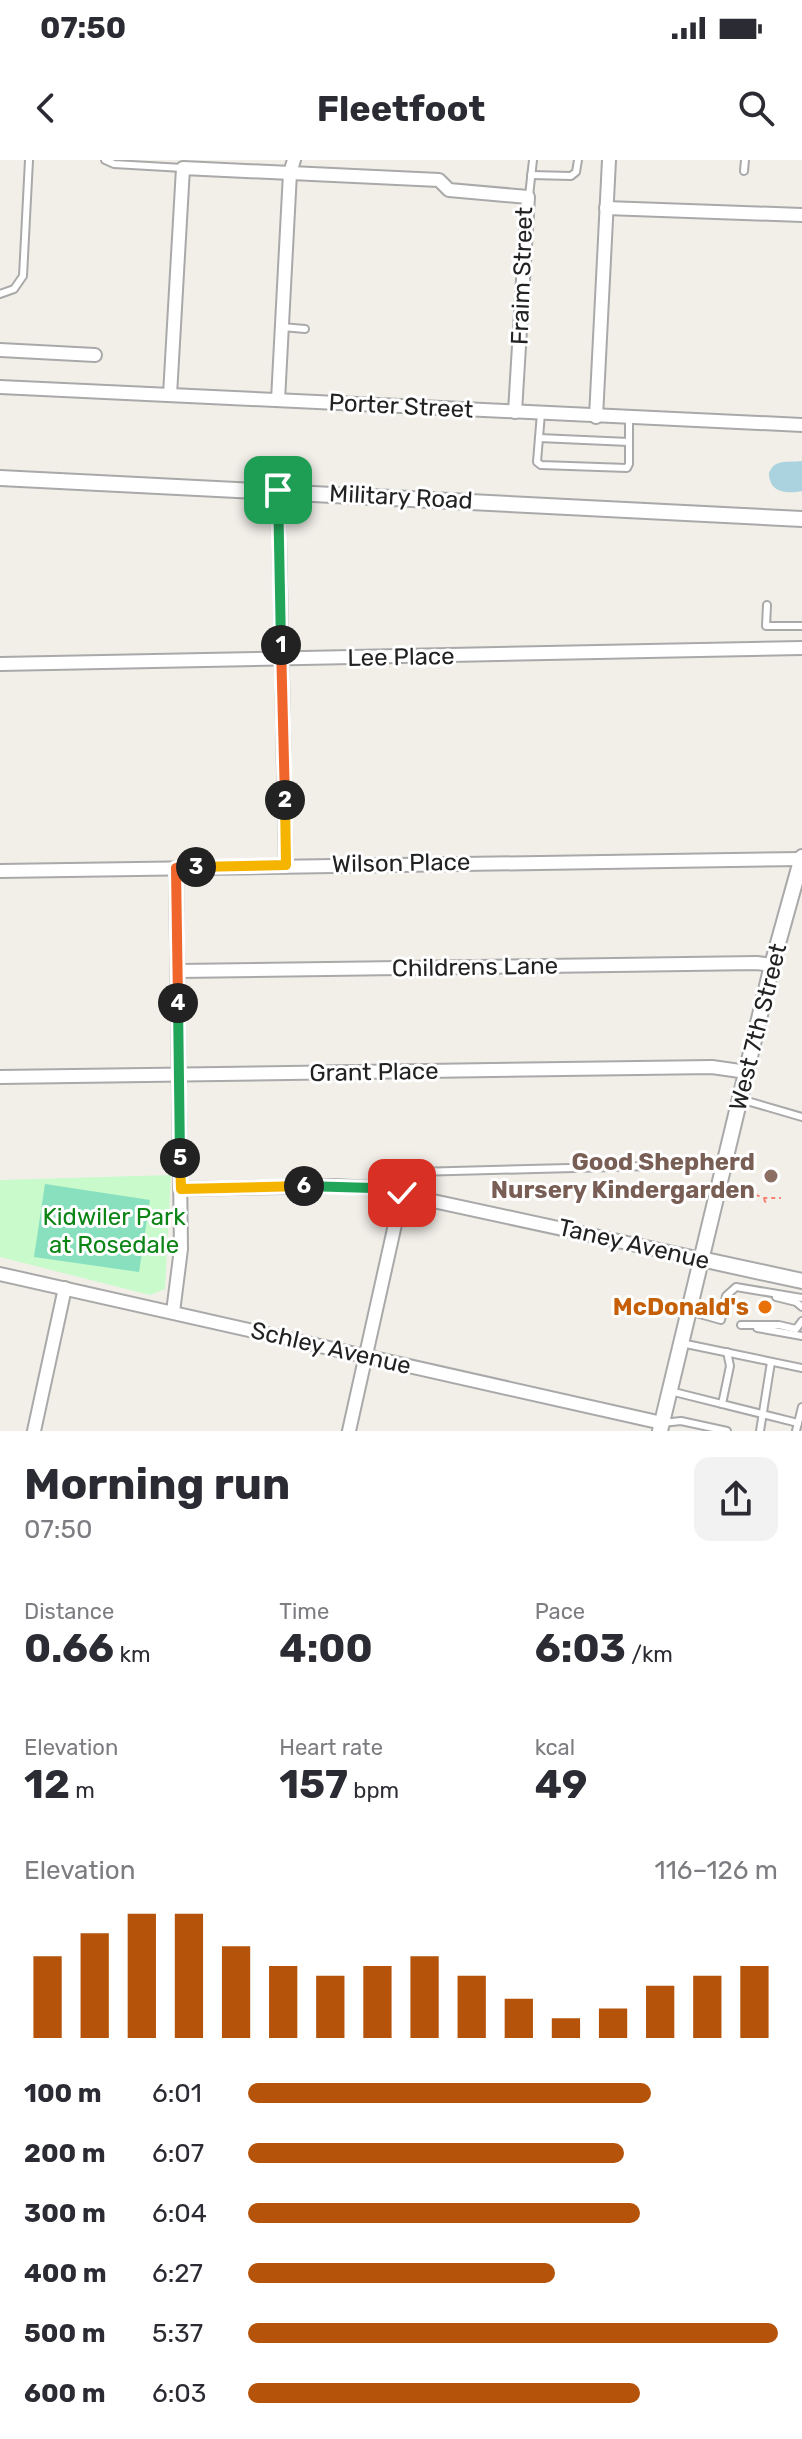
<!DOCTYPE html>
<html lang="en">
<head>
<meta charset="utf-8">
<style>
  :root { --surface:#fff; --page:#f2f2f3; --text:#2b2b33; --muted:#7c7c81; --accent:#b45309 }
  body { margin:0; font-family:Rubik,sans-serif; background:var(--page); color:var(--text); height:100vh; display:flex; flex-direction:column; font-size:30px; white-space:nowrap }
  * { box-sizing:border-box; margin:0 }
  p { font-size:26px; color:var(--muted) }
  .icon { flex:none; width:44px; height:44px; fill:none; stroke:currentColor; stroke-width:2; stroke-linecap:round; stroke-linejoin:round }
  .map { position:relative; height:1271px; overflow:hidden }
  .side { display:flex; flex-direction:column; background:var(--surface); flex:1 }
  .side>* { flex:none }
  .pin { position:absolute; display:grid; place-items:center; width:68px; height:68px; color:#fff; margin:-34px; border-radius:16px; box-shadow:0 4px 12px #0006 }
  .km { position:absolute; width:40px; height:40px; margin:-20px; border-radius:50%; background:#222; color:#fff; font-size:22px; line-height:40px; text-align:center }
  .round { display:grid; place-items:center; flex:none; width:84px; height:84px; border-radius:16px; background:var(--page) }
  .head { display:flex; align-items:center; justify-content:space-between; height:136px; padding:0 24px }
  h1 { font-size:44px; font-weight:700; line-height:60px }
  .metrics { display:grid; grid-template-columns:repeat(3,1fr); gap:12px; height:136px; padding:8px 24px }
  .metrics div { display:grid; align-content:center }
  .metrics b { font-size:40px; font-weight:700 }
  .metrics small { font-size:22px; font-weight:400 }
  .metrics p { font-size:22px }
  .chart { height:224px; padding:16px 24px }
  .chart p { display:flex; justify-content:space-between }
  .chart svg { width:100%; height:144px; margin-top:8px; stroke:var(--accent); stroke-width:6 }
  ul { padding:0 24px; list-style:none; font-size:26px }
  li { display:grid; grid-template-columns:128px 96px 1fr; align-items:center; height:60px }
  li i { height:20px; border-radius:10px; background:var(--accent) }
  .status { display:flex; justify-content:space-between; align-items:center; height:56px; padding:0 40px; background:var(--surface); direction:ltr }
  .status svg { height:22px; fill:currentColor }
  header { display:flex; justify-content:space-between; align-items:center; height:104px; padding:0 24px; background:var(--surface); font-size:36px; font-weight:700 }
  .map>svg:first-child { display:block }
</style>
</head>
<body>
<div class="status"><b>07:50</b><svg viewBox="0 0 49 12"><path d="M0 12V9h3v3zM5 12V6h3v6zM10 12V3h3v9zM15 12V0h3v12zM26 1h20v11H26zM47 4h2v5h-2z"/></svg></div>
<header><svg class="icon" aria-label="back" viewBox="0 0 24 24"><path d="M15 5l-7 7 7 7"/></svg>Fleetfoot<svg class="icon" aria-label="search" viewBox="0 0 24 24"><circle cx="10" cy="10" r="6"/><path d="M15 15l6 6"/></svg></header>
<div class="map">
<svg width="802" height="1271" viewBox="0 0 802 1271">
  <rect width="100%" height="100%" fill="#f2efe9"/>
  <path fill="#c8facc" d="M171,1015l-6,114 -15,6 -150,-38v-77z"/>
  <path fill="#88e0be" d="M45,1024l105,16 -11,72 -105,-15z"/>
  <path fill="#aad3df" d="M802,301v30c-15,3 -33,2 -33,-18 6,-15 19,-10 33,-12z"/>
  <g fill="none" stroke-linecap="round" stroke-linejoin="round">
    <g stroke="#a9a9a9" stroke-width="10">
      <g id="service">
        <path d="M105,0l9,4 69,4"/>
        <path d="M744,11l1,-11"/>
        <path d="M531,15l40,1 5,-4 2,-12"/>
        <path d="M529,36l4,-36"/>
        <path d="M0,134l14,-5 9,-13 6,-116"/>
        <path d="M282,167l23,2"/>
        <path d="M541,253l-4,49 4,3 86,3 2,-4v-46"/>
        <path d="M539,278l90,4"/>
        <path d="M767,445l-1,21h36"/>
        <path d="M740,939l62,18"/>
        <path d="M402,1033l3,-11 10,-10 235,-6"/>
        <path d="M776,1137l20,5 6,5"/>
        <path d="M689,1151l32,9 5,-24 10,-9 66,11"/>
        <path d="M741,1165h38l17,4 6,-8"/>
        <path d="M757,1168l45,8"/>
        <path d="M681,1183l121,25"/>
        <path d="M670,1231l128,32"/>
        <path d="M722,1244l8,-38 -3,-14"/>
        <path d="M662,1263l19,-2 46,10"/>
        <path d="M760,1271l11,-69"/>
        <path d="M796,1271l6,-24"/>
      </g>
    </g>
    <g stroke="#a9a9a9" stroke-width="16">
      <g id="minor">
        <path d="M606,48l196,7"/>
        <path d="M0,190l95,5"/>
        <path d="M0,227l802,38"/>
        <path d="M170,235l13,-227 256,12 10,10 79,7 -13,215"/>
        <path d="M278,240l12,-227 4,-13"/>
        <path d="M596,257l13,-257"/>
        <path d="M278,330l8,375"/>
        <path d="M0,504l802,-16"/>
        <path d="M0,711l802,-12"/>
        <path d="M178,811l579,-8 15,2"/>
        <path d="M0,917l712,-10 35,5"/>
        <path d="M181,1029l152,-3 40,2 328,71"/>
        <path d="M0,1114l662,149"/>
        <path d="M173,1152l8,-63 -5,-381"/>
        <path d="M34,1271l31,-143"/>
        <path d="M349,1271l53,-238"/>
      </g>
    </g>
    <g stroke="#a9a9a9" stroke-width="18">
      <g id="tertiary">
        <path d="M0,318l802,41"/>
        <path d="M701,1099l101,22"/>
        <path d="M660,1271l112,-466 30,-108"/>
      </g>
    </g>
    <g stroke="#fa8072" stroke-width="2" stroke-dasharray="4 4" stroke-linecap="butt">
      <path d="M734,1025l29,13h18"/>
      <path d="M764,1039l3,7"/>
    </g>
    <use href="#service" stroke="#fff" stroke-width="6"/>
    <use href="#minor" stroke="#fff" stroke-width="12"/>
    <use href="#tertiary" stroke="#fff" stroke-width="14"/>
  </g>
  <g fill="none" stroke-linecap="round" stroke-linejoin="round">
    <g stroke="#fff" stroke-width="16">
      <path id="split-1" d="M278,330l3,155"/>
    </g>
    <g stroke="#fff" stroke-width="16">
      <path id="split-2" d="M281,485l4,155"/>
    </g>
    <g stroke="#fff" stroke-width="16">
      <path id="split-3" d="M196,707l90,-2 -1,-65"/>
    </g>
    <g stroke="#fff" stroke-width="16">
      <path id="split-4" d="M178,843l-2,-135 20,-1"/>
    </g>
    <g stroke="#fff" stroke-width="16">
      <path id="split-5" d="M178,843l2,155"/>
    </g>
    <g stroke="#fff" stroke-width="16">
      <path id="split-6" d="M180,998l1,31 123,-3"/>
    </g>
    <g stroke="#fff" stroke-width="16">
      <path id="split-7" d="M304,1026l69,2 29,5"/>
    </g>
    <use href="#split-1" stroke="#22a559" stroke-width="10"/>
    <use href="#split-2" stroke="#f0652b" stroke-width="10"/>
    <use href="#split-3" stroke="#f5b400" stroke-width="10"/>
    <use href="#split-4" stroke="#f0652b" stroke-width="10"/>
    <use href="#split-5" stroke="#22a559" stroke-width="10"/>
    <use href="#split-6" stroke="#f5b400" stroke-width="10"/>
    <use href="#split-7" stroke="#22a559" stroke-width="10"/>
  </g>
  <circle fill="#8d6e63" stroke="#fff" stroke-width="3" cx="771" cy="1016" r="8"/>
  <circle fill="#e8710a" stroke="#fff" stroke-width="3" cx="765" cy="1147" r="8"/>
  <g text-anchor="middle" stroke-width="6" stroke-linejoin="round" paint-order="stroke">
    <g font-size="24" fill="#222" stroke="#fff">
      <text transform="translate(522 116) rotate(-88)" y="8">Fraim Street</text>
      <text transform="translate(401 246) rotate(3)" y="8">Porter Street</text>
      <text transform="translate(401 337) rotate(3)" y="8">Military Road</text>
      <text transform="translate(401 497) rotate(-1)" y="8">Lee Place</text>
      <text transform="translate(401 703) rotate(-1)" y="8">Wilson Place</text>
      <text transform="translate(475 807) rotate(-1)" y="8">Childrens Lane</text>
      <text transform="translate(758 867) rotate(-76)" y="8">West 7th Street</text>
      <text transform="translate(374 912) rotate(-1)" y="8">Grant Place</text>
      <text transform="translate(634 1084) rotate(13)" y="8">Taney Avenue</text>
      <text transform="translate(331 1188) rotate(13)" y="8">Schley Avenue</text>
    </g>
    <g font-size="24" font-weight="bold" fill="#785e54" stroke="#fff" text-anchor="end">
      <text x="755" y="1010">Good Shepherd<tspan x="755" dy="28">Nursery Kindergarden</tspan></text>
    </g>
    <g font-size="24" fill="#0c8416" stroke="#fff">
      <text x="114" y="1065">Kidwiler Park<tspan x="114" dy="28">at Rosedale</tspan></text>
    </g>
    <g font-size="24" font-weight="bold" fill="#c56008" stroke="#fff" text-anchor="end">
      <text x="749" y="1155">McDonald's</text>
    </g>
  </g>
</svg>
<div class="pin" style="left:278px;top:330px;background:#1e9e55"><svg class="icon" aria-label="arrive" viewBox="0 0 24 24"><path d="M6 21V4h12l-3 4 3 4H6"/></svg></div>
<div class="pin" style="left:402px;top:1033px;background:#d93025"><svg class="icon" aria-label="check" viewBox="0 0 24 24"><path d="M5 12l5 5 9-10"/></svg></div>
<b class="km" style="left:281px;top:485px">1</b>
<b class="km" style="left:285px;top:640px">2</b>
<b class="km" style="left:196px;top:707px">3</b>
<b class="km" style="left:178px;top:843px">4</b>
<b class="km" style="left:180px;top:998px">5</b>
<b class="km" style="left:304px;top:1026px">6</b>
</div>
<section class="side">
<div class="head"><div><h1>Morning run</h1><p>07:50</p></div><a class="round"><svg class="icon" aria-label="share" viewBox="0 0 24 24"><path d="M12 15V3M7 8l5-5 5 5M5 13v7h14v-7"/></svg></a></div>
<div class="metrics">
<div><p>Distance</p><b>0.66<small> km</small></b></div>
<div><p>Time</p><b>4:00</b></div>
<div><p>Pace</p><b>6:03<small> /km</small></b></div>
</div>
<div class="metrics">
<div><p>Elevation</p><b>12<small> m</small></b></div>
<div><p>Heart rate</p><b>157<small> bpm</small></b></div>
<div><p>kcal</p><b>49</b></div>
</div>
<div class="chart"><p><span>Elevation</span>116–126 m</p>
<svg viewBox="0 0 160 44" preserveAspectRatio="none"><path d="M5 44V19M15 44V12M25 44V6M35 44V6M45 44V16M55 44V22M65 44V25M75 44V22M85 44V19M95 44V25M105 44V32M115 44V38M125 44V35M135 44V28M145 44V25M155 44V22"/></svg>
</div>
<ul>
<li><b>100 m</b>6:01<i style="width:76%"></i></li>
<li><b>200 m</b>6:07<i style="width:71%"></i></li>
<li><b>300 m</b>6:04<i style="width:74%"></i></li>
<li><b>400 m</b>6:27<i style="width:58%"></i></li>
<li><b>500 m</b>5:37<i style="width:100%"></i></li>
<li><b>600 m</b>6:03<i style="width:74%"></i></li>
</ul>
</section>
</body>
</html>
